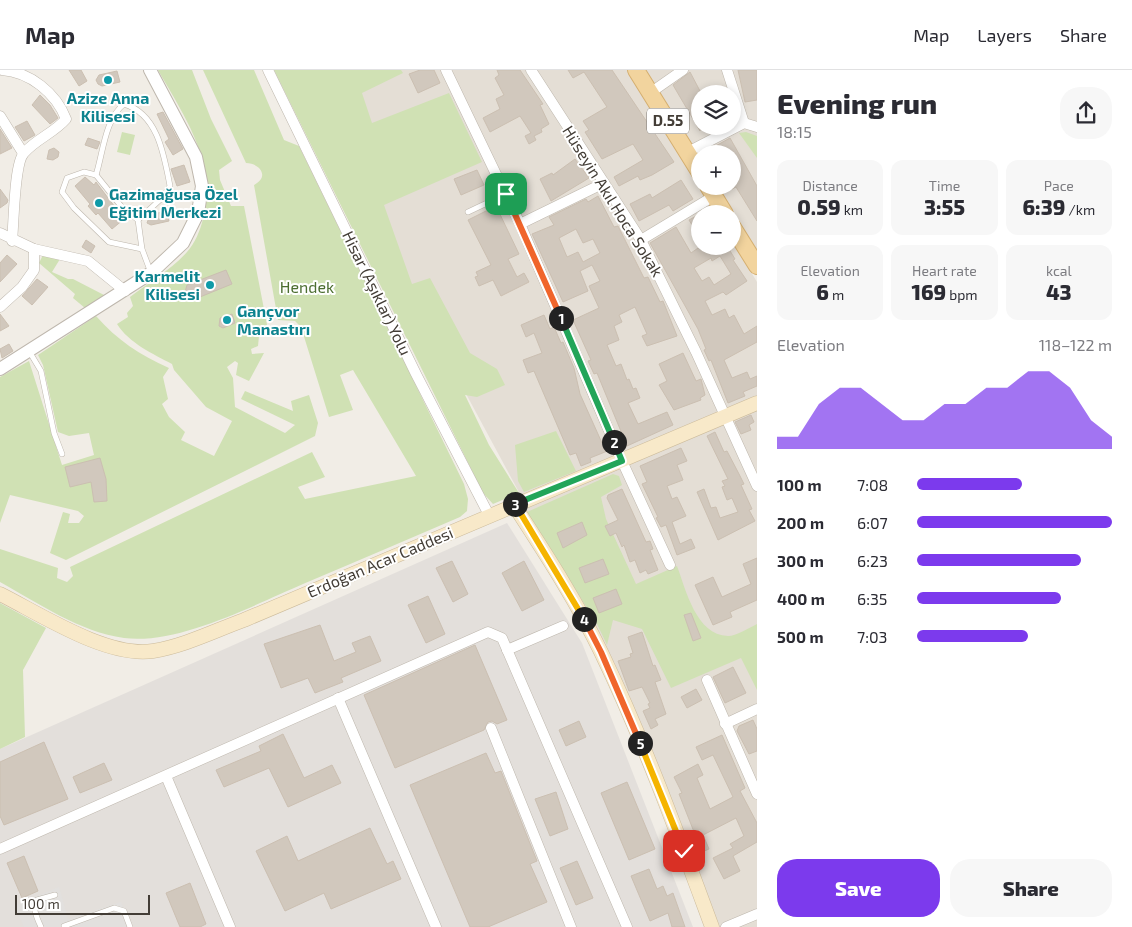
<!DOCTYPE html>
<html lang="en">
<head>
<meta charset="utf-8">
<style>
  :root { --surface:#fff; --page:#f7f7f7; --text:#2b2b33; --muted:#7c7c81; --line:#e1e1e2; --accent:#7c3aed }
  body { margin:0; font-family:"Exo 2",sans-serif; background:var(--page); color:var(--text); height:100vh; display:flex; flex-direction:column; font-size:19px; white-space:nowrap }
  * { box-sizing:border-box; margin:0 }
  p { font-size:16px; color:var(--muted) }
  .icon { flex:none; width:28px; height:28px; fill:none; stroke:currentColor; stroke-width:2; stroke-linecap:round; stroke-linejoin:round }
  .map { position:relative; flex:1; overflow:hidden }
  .details { display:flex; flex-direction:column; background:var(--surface); width:375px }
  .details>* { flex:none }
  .fabs { position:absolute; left:691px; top:15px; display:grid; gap:10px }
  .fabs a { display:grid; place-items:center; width:50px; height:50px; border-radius:50%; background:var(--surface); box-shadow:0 2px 8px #0003; font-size:25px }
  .scale { position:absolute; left:15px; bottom:12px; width:135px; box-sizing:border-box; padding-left:5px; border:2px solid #433d36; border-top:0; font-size:14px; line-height:18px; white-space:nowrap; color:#433d36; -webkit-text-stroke:4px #fff; paint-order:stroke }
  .pin { position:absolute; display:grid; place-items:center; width:42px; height:42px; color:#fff; margin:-21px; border-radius:10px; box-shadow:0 2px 8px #0006 }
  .km { position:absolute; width:25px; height:25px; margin:-12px; border-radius:50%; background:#222; color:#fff; font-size:14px; line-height:25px; text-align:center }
  .round { display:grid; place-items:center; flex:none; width:52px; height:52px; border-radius:20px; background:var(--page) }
  .overview { display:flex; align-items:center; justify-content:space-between; height:85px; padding:0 20px }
  h1 { font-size:28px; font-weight:800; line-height:38px }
  .stats { display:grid; grid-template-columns:repeat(3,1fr); gap:8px; height:85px; padding:5px 20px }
  .stats div { display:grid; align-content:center; border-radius:12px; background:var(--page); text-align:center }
  .stats b { font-size:21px; font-weight:800 }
  .stats small { font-size:14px; font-weight:400 }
  .stats p { font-size:14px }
  .chart { height:140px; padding:10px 20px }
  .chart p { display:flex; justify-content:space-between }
  .chart svg { width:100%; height:90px; margin-top:5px; fill:var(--accent); opacity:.7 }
  .action { display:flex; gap:10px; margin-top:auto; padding:10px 20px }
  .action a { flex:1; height:58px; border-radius:20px; background:var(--accent); color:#fff; font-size:20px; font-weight:800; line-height:58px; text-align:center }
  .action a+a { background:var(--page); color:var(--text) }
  ul { padding:0 20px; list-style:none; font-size:16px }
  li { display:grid; grid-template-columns:80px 60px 1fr; align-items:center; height:38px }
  li i { height:12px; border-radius:6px; background:var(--accent) }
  header { display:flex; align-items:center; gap:30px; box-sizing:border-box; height:70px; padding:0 25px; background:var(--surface); border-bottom:1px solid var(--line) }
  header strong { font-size:24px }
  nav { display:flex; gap:28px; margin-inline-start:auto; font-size:18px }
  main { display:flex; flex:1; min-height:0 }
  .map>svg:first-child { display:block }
</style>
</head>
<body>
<header>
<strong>Map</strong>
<nav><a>Map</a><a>Layers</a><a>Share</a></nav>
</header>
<main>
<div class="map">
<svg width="757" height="857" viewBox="0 0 757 857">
  <rect width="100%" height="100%" fill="#f1ede6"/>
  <g fill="#e4ded5" fill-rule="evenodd">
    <path d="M333,0h295l87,144h-15v32h32l1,-4 24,40v116l-236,98 -112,-208z"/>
    <path d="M644,0h113v180l-40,-64h15v-32h-32v5zM700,24h32v32h-32z"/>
    <path d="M757,339v518h-41l-29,-85 -73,-180 -94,-155z"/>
  </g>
  <path fill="#e3dfdb" d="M507,453l75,120 111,284h-693v-178z"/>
  <g fill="#d0e1b4">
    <path d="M158,0h34l19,49 21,42 -13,9 1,10 11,26h13l25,129 -10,1 -1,10 -7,3 1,5 12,-1 -15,28 -13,-6 2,-12 -3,-2 -8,6 6,11 2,29 50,26 10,-8 -54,-26 4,-8 48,20 -2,-10 18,-6 9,28 -3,13 -249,124 -16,-7 13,-41 7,2 -2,9h11l5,-7 -6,-5 -68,-16 -10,28v-146l29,-16 33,104 32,-10 -5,-22 -20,3 -11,-4 -15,-67 -5,-10 58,-39c21,24 44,39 73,52l-6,9 5,22 -6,5 7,13 16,15 -4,8 33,16 18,-35 -26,-14 -32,-37 -2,-6c-19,-10 -43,-21 -55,-40l11,-7 -1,-4 6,-7 -3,-9c18,-14 41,-27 57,-45 8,-9 13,-21 16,-33 15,-56 -19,-103 -45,-149z"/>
    <path d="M203,0h51l30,70 15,6 165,338 4,15 -1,12 -7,6c-52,22 -104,45 -157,67 -49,21 -125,61 -179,54 -44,-6 -86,-35 -124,-56v-33l58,19 -1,10 10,4 6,-6 -3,-9 242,-115 13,25 -27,10 7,12 111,-23 -63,-106 -13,5 13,35 -24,7 -28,-90 -6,-6 -17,-1 -24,-135c16,-8 6,-22 -8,-22z"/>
    <path d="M274,0h127l2,3 -41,20 10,30 77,-30 33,69 -98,43 28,79 18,-6 40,75 27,16 8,16 -28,12 -12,-2 24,50 30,48 -26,11 -10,-11z"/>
    <path d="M122,62l13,3 -5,20 -13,-3z"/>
    <path d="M746,62l11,4v22l-18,-25z"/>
    <path d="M43,185l17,4 -8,13 16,7h5l33,17 -21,12 -12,-10 2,-4 -36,-31z"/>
    <path d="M556,361l20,40 -52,21 -6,-11 -3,-36z"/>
    <path d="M613,404l6,2 3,9 -21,12 5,22 30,65 41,-18c9,24 19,69 51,70 8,0 21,-8 29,-12v66l-16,-32 -70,30 -29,-59 -29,-9 -6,25 -10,-21 -70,-112z"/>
    <path d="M0,533l46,25 -23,42 2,67 -25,12z"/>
  </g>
  <path fill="#e2e0de" d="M59,817l9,32 53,-17 11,25h-108l-10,-21z"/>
  <g fill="#d1c8bd" stroke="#cbbfb1" fill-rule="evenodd">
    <path d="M69,0h12l6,11 -8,5z"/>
    <path d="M420,0h14l6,13 -22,10 -9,-19z"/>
    <path d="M497,0h23l23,34 -3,1 9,19 -8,5 1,3 -8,4 2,4 -7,4 -4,-8 6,-3 -11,-17 -30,16 -7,-14 17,-9 -4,-10 8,-4 -9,-17 4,-3z"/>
    <path d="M568,0h44l62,92 -22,13 -12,5 -2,-4 -19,10 -5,-9 29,-17 -10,-16 -31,15 -17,-27 4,-2 -6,-9 24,-14 -23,-35 -11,6z"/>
    <path d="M738,0h19v30l-12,2z"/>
    <path d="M117,1l3,11 -18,4 -4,-2 -2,-4 3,-5z"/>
    <path d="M690,2l10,19v40l-27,-46z"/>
    <path d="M40,25l10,10 8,13 -8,6 -18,-19z"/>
    <path d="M163,42l20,37 -10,6 -8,-13 4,-3 -12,-25z"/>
    <path d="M27,51l8,14 -11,6 -9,-14z"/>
    <path d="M0,59l12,19 -12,6z"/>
    <path d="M88,68l12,4 -3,7 -12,-4z"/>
    <path d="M730,68l27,48v35l-21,-34 -4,2v-35h-17l-3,-6z"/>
    <path d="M54,78l5,4 -1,5 -5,3 -6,-1 2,-9z"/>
    <path d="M575,89l14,19 -38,23 -11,-22 12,-6 1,2z"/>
    <path d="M184,95l6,17 -13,4 -6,-17z"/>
    <path d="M477,100l7,15 -23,10 -7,-16z"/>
    <path d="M85,107l9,8 2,-3 28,37 -12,10 -14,-16 -2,2 -8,-9 2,-2 -15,-18z"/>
    <path d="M681,110l12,19 -20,12 -4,-6 -30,16 -9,-17 20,-10 2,4z"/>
    <path d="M0,119l8,11 -1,3 -7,5z"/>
    <path d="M598,126l16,31 4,-1 26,52 4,-1 12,25 3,-1 14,35 -30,10 -5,-10 5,-2 -12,-27 -16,8 3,7 -8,4 5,14 -12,5 9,21 5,-2 6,16 2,-1 4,10 3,-1 4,10 -12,5 10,21 29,-12 6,13 -46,21 -30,-73 -3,1 -6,-13 3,-1 -18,-40 26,-12 -10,-22 11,-5 -8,-16 -12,6 8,20 -25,11 -31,-68 22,-9 -5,-8 37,-18 2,3zM576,159l7,14 10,-4 7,14 -17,9 -5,-10 -11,5 -8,-19z"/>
    <path d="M496,136l23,48 -11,5 9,18 7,-4 5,9 -28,14 -8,-16 -14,6 -4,-9 3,-1 -2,-4 15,-7 -23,-45z"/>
    <path d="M166,141l3,10 -18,4 -4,-2 3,-8z"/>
    <path d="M700,144v24l-11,-18z"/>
    <path d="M676,157l15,26 10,-7h26l8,13 -2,1 14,21 -21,14 -3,-3 -18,9 7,14 13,-6 4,9 5,-3 10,19 13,-8v16l-33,18 8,18 15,-6 3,7 7,-3v10l-14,6 2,4 -17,7 -17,-43 -2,1 -5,-11 2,-1 -8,-20 -48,-86zM720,186l11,18 -17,11 -5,-8 -7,4 -8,-13 17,-10 1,3z"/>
    <path d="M86,170l9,6 -4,7 -9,-6z"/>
    <path d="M7,185l10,9 -17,18v-19z"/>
    <path d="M226,200l6,14 -37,15 -7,-3 -3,-4 2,-7z"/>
    <path d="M37,209l11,8 -16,18 -10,-9z"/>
    <path d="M0,244l9,12 -9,5z"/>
    <path d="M232,244l3,9 -12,5 -4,-2 1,-8z"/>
    <path d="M544,245l6,14 4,-2 7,16 2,-1 11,26 6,26 22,49h5l3,7 -20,8 1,4 -10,4 -5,-13 -6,2 -36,-84 -6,2 -5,-13 19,-7 -8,-20 -8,4 -5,-12z"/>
    <path d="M9,274l4,7 -11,7 -2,-9z"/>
    <path d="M683,283l13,28 5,-2 4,16 -5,3 1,2 -27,10 -15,-25 8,-4 -8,-17z"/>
    <path d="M751,345l3,7 -5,3 2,5 -10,4 -6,-12z"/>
    <path d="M715,362l9,20 3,-1 12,23 5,10 -3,1 11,24 -3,1 6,11 -37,19 -21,-48 7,-3 7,19 5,-1 4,11 18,-6 -6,-14 -5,2 -5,-13 3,-1 -3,-5 6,-2 -21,-43z"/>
    <path d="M681,378l6,13 -10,4 6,15 -16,6 5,13 5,-2 9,19 -14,6 8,22 11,-5 4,9 -18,7 -11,-30 -5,2 -5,-9 2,-1 -16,-33 5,-2 -7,-16z"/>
    <path d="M100,388l6,21 1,22 -13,1 -3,-20 -21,5 -5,-20z"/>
    <path d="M622,419l24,53 4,-1 3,8 -3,1 8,20 -10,4 -2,-4 -6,3 -5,-13 -5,2 -6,-17 -2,2 -6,-14 -6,3 -5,-10 13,-6 -11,-22 1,-3z"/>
    <path d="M582,452l5,13 -24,13 -6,-15z"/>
    <path d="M757,488v42l-27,12 2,5 -19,8 -18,-40 18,-8 9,20 29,-13 -8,-20z"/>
    <path d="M603,489l6,15 -24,9 -6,-15z"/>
    <path d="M452,491l16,33 -15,8 -17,-34z"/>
    <path d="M524,491l20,39 -22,11 -20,-38z"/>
    <path d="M616,519l6,15 -23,9 -6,-15z"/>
    <path d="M428,526l17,38 -19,9 -18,-38z"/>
    <path d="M691,543l10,25 -8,3 -9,-26z"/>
    <path d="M320,555l14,36 22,-9 -4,-9 18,-7 11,25 -40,17 2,4 -28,11 -7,-15 -27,10 -17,-44z"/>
    <path d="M642,562l11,34 2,-1 6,15 -6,2 11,32 -11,5 3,6 -7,4 -8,-18 7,-3 -2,-4 2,-1 -8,-16 -13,4 -11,-30 13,-4 -1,-3 3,-1 -5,-16z"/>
    <path d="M475,575l32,75 -10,4 -5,-3 -4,1 -4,8 -89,38 -31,-73z"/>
    <path d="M733,597l13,26 -21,10 -12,-26z"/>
    <path d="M696,619l6,11 -15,8 -6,-11z"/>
    <path d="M753,650l4,9v22l-8,3 -12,-23 2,-5z"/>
    <path d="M579,651l7,16 -20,9 -7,-16z"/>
    <path d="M283,664l21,44 28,-13 9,18 -53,24 -19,-39 -45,19 -8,-17 45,-19 -2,-5z"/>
    <path d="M722,665l23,53 -5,3 17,32v19l-24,14 7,15 -16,8 -11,-21 20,-10 -3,-4 14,-8 -8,-18 -33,17 6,14 -7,3 -23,-58 3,-1 -8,-16 24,-13 5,11 -6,3 13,31 23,-12 -20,-42 -11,5 -6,-13z"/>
    <path d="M44,672l24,57 -64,26 -4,-9v-54z"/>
    <path d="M486,683l9,20 6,-2 36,90 -7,3 17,38 -59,25h-18l-60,-142z"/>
    <path d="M104,693l8,17 -32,13 -7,-16z"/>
    <path d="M627,712l28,67 -26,11 -28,-67z"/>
    <path d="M556,722l12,37 -18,7 -15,-37z"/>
    <path d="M370,758l17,36 6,-3 8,18 -70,30 -7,-16 -39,18 -29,-60 31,-15 11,25z"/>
    <path d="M24,786l14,35 -16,7 -15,-35z"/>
    <path d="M577,791l16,37 -17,7 -16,-37z"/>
    <path d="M649,799l8,20 6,-3 4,10 6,-3 12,34h-13l-4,-14 -18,8 -19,-45z"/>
    <path d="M190,813l16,41 -6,3h-20l-14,-34z"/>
  </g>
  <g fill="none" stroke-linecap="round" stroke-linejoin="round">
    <g stroke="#beb7ad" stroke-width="6">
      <g id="service">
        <path d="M96,105c7,-22 9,-56 28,-71 34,10 40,51 46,82l-7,11 -25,23"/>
        <path d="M468,142l38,-18"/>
        <path d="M142,179l-4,-29 -17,-14 -25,-31 -12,-3 -17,6 -5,14 12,16 35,34 33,7 9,24"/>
        <path d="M29,281l12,20 13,62 8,21"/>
        <path d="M64,856l50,-18 10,3 6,16"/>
        <path d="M41,857c-4,-9 -9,-18 -4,-27l18,-5"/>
      </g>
    </g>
    <g stroke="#beb7ad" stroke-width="11">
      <g id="minor">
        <path d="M2,0c28,2 54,23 64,49 -12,14 -30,20 -42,34 -10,10 -10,70 -12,88"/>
        <path d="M268,0l148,304 73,141"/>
        <path d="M446,0l74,154 102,237 48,104"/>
        <path d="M531,0l110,170 55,112 61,134"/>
        <path d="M727,0l17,53"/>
        <path d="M650,23l33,-23"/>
        <path d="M0,46l23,37"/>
        <path d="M688,82l56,-29 13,4"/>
        <path d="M520,154l84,-41"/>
        <path d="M0,163l34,16 54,12 37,30"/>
        <path d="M641,170l73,-44"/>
        <path d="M0,237l22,-20 12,-17v-21"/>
        <path d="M507,580l56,-24"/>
        <path d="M707,610l50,114"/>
        <path d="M338,628l98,229"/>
        <path d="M725,654l32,-15"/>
        <path d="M491,658l80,199"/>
        <path d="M166,706l64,151"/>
        <path d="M0,779l488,-217 14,6 125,289"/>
        <path d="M726,857l31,-13"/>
      </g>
    </g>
    <g stroke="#beb7ad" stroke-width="14">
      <path id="tertiary" d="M0,299l151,-96 32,-30 15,-30 4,-27 -6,-29 -46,-87"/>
    </g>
    <g stroke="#ccbb9b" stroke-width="15">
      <g id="secondary">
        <path d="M514,435c31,48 62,95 87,147 43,89 77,183 111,275"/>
        <path d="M0,524c40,20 107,64 153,57 31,-5 61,-20 91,-31l513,-217"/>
      </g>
    </g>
    <g stroke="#d5af70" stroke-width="18">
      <g id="primary">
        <path d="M636,0l64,103"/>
        <path d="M708,116l17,28"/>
        <path d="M732,156l25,40"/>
      </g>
    </g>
    <use href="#service" stroke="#fff" stroke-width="5"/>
    <use href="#minor" stroke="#fff" stroke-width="10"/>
    <use href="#tertiary" stroke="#fff" stroke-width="12"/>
    <use href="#secondary" stroke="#f8e9c9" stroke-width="14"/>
    <use href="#primary" stroke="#f2d49e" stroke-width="16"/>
  </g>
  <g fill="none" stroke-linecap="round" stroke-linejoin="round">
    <g stroke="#fff" stroke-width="10">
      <path id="split-1" d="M506,124l55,124"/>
    </g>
    <g stroke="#fff" stroke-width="10">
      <path id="split-2" d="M561,248l53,124"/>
    </g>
    <g stroke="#fff" stroke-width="10">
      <path id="split-3" d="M515,434l107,-43 -8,-19"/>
    </g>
    <g stroke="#fff" stroke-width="10">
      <path id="split-4" d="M515,434l69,115"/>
    </g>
    <g stroke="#fff" stroke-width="10">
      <path id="split-5" d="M584,549l17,33 39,91"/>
    </g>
    <g stroke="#fff" stroke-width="10">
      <path id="split-6" d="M640,673l44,108"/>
    </g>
    <use href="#split-1" stroke="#f0652b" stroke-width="6"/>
    <use href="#split-2" stroke="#22a559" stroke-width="6"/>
    <use href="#split-3" stroke="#22a559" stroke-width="6"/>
    <use href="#split-4" stroke="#f5b400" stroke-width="6"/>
    <use href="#split-5" stroke="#f0652b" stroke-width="6"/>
    <use href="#split-6" stroke="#f5b400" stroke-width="6"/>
  </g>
  <g fill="#0f9aa8" stroke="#fff" stroke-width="2">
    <circle cx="108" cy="10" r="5"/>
    <circle cx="99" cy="133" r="5"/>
    <circle cx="210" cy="215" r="5"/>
    <circle cx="227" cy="250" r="5"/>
  </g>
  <g text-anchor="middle" stroke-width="4" stroke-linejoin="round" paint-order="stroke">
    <rect fill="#fff" stroke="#7b7772" stroke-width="1" x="647" y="38.5" width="42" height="25" rx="4"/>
    <g font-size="15" font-weight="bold" fill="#433d36">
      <text x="668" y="56">D.55</text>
    </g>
    <g font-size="16" font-weight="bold" fill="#0d838f" stroke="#fff" text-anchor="start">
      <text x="108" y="34" text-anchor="middle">Azize Anna<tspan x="108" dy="18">Kilisesi</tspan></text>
      <text x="109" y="130">Gazimağusa Özel<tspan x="109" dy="18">Eğitim Merkezi</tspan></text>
      <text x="200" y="212" text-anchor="end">Karmelit<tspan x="200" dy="18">Kilisesi</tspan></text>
      <text x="237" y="247">Gançvor<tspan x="237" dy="18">Manastırı</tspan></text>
    </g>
    <g font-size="16" fill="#433d36" stroke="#fff">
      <text transform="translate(613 131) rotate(58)" y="6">Hüseyin Akıl Hoca Sokak</text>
      <text transform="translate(377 223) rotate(64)" y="6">Hisar (Aşıklar) Yolu</text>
      <text transform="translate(380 492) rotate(-23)" y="6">Erdoğan Acar Caddesi</text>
    </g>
    <g font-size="16" fill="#4c6e31" stroke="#fff">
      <text x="307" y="223">Hendek</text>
    </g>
  </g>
</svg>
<div class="fabs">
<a><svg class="icon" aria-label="layers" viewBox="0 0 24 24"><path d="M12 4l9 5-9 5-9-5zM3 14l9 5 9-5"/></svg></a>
<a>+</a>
<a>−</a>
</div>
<div class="scale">100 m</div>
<div class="pin" style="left:506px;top:124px;background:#1e9e55"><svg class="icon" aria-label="arrive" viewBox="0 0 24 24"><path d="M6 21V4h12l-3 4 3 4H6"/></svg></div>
<div class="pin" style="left:684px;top:781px;background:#d93025"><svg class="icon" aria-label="check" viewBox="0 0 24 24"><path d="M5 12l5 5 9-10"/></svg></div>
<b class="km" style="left:561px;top:248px">1</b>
<b class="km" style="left:614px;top:372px">2</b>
<b class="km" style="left:515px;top:434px">3</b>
<b class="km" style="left:584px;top:549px">4</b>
<b class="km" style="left:640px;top:673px">5</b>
</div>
<section class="details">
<div class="overview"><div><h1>Evening run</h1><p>18:15</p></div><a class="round"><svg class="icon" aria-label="share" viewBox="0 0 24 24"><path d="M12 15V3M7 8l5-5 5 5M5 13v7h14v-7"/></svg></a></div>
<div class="stats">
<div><p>Distance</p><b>0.59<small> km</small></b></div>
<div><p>Time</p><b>3:55</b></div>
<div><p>Pace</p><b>6:39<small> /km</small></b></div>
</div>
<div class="stats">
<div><p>Elevation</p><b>6<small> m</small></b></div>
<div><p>Heart rate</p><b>169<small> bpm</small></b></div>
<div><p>kcal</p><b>43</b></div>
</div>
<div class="chart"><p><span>Elevation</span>118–122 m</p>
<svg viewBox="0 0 160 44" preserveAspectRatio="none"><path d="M0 44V38L10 38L20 22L30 14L40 14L50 22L60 30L70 30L80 22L90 22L100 14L110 14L120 6L130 6L140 14L150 30L160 38V44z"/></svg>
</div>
<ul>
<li><b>100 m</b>7:08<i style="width:54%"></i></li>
<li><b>200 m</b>6:07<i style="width:100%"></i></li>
<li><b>300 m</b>6:23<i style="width:84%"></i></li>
<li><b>400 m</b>6:35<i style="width:74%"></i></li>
<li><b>500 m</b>7:03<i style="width:57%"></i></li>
</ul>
<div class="action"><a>Save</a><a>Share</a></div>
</section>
</main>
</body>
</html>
